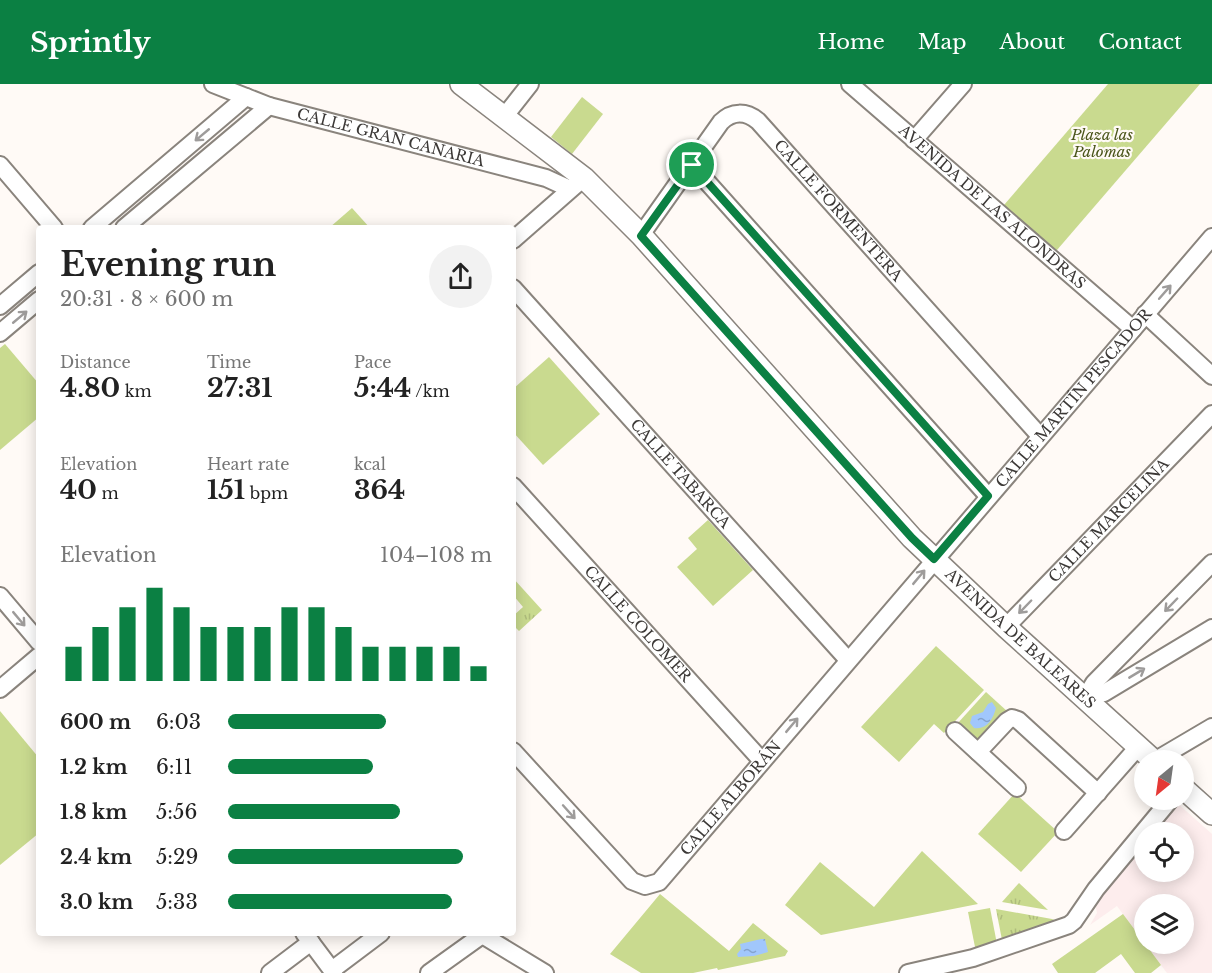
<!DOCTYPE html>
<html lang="en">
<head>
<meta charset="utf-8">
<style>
  :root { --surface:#fff; --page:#f2f2f2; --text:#222; --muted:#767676; --accent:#0b8043 }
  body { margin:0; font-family:"Libre Baskerville",serif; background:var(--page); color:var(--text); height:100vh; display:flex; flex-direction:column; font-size:22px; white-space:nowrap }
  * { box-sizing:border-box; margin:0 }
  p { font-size:20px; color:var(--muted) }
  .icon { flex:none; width:33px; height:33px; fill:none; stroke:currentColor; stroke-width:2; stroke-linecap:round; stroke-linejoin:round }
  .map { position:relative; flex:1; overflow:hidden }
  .details { position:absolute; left:36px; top:141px; width:480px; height:711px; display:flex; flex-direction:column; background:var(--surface); border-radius:6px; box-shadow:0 3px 15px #0003 }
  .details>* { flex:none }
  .needle { width:39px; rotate:209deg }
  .buttons { position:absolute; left:1134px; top:666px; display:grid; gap:12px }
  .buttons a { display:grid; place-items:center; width:60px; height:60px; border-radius:50%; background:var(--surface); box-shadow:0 3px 15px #0003; font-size:30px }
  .pin { position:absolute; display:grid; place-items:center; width:51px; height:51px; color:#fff; margin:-26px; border:3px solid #fff; border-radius:50%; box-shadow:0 2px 6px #0007 }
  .round { display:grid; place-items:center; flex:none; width:63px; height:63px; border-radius:32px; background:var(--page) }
  .headline { display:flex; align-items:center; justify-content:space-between; height:102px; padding:0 24px }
  h1 { font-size:33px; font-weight:800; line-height:45px }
  .figures { display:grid; grid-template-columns:repeat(3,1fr); gap:9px; height:102px; padding:6px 24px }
  .figures div { display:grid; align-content:center }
  .figures b { font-size:26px; font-weight:800 }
  .figures small { font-size:16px; font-weight:400 }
  .figures p { font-size:16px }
  .chart { height:168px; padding:12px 24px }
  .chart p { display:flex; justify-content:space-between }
  .chart svg { width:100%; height:108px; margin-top:6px; stroke:var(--accent); stroke-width:6 }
  ul { padding:0 24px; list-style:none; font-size:20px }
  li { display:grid; grid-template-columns:96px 72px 1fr; align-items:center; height:45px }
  li i { height:15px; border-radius:8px; background:var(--accent) }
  header { display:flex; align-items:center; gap:36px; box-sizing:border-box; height:84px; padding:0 30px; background:var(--accent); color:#fff }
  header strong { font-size:28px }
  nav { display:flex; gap:33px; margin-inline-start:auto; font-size:21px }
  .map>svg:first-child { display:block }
</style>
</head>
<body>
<header>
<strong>Sprintly</strong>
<nav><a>Home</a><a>Map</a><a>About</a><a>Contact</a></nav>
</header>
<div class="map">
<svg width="1212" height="889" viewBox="0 0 1212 889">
  <defs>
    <pattern id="grass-tufts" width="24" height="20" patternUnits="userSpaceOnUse" patternTransform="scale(1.5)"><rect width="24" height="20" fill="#c9da8f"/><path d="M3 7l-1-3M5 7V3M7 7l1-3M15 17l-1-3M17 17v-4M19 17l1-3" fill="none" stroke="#aebc7c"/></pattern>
    <pattern id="water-ripples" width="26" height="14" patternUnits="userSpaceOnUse" patternTransform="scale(1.5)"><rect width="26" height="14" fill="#a1c7fc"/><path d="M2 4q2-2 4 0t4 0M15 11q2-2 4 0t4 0" fill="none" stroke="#84a3cd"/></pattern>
  </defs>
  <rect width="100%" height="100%" fill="#fffaf6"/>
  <path fill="#fdeded" d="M1177,719l35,31v139h-45l-22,-29h39v-40h-40v39l-27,-37 -27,19 7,-12 -2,-10 49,-62v31h40v-40h-32z"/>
  <g fill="url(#grass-tufts)">
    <path d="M513,494l29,32 -23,21 -6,-6v-9l10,-9 -10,-12z"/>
    <path d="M1019,799l29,27 -46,-8z"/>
    <path d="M996,825l56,10 5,2 -55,19z"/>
  </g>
  <g fill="#c9da8f">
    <path d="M1108,0h92l-143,166h-3l-50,-45z"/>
    <path d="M582,13l21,17 -31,40 -21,-17z"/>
    <path d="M352,124l18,20h-41z"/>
    <path d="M5,260l34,40v33l-39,33v-102z"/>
    <path d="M549,273l51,57 -57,51 -30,-33v-43z"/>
    <path d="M708,436l45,50 -40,36 -36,-39 20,-18 -9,-11z"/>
    <path d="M936,562l48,44 -40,43 -10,-9 -35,38 -38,-35z"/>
    <path d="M986,608l22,20 -30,32 -21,-20z"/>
    <path d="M0,627l39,47v75l-39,32z"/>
    <path d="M1015,709l43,39 -37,40 -43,-38z"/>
    <path d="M922,767l56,53 -157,31 -36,-30 35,-43 54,45z"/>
    <path d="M660,810l69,57 24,-28 35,28 -3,5 -67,14 -1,-2 -24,5h-52l-31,-19z"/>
    <path d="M990,824l7,36 -21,8 -8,-40z"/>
    <path d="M1123,830l38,51 -10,8h-16l-14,-19 -26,19h-37l-6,-9z"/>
  </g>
  <g fill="url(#water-ripples)">
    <path d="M992,618l4,6c-3,11 -9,22 -22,20l-4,-5 2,-7 11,-4 5,-8z"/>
    <path d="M761,855h4l3,13 -14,4 -16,1 -1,-3 4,-5 -1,-5z"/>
  </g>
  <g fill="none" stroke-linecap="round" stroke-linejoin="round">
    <g stroke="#8a847d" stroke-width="20">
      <g id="minor">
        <path id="s1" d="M213,0l56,22 277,72 24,11"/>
        <path id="s2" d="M850,0l283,245"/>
        <path d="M504,33l26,-33"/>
        <path d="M914,56l49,-56"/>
        <path d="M0,81l54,63"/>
        <path d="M692,81l296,331"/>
        <path d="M92,144l154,-131"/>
        <path d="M124,144l145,-122"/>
        <path id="s3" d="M641,151l80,-113c11,-11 25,-11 37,-1l282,315"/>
        <path d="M513,156l65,-57"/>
        <path id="s4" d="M513,204l335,372"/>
        <path d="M0,222l39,-33"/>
        <path d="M1145,230l67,62"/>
        <path d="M0,249l39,-33"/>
        <path id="s5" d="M513,402l249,275"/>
        <path d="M0,512l39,46"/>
        <path id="s6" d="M1006,543l206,-213"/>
        <path d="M0,605l39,-33"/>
        <path d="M1085,614l9,-15 118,-120"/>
        <path d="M1085,614l19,-5 108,-65"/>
        <path d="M955,647l62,57"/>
        <path id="s7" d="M513,667l119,130 13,5 14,-4 553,-645"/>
        <path d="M978,668l29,-31 5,-3 6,2 80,73"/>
        <path d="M1156,676l56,-33"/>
        <path d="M1064,747l74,-84"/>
        <path d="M304,849l30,40"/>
        <path d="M479,849l66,40"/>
        <path d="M332,886l49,-37"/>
        <path d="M270,889l41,-31"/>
        <path d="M429,889l53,-38"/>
        <path d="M908,889l65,-15 96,-33 5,-4 22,-32 74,-89"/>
      </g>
    </g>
    <g stroke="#8a847d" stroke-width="24">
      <g id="major">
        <path id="s8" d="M461,0l123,94 57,57 271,303 94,89 147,133"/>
        <path d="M1184,705l28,25"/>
      </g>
    </g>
    <use href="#minor" stroke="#fff" stroke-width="16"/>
    <use href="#major" stroke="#fff" stroke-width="21"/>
  </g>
  <defs><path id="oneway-shaft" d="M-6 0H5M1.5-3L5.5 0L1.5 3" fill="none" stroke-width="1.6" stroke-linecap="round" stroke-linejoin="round" transform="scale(1.5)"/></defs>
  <g stroke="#9e9c9b">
    <use href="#oneway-shaft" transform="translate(202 51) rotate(140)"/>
    <use href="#oneway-shaft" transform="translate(1165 208) rotate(-49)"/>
    <use href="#oneway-shaft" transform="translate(20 233) rotate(-40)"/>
    <use href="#oneway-shaft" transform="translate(919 493) rotate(-50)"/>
    <use href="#oneway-shaft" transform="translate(1171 521) rotate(134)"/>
    <use href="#oneway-shaft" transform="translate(1025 523) rotate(134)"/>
    <use href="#oneway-shaft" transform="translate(19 535) rotate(50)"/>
    <use href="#oneway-shaft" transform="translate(1137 589) rotate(-31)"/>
    <use href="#oneway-shaft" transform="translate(792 641) rotate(-50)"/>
    <use href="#oneway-shaft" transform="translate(569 728) rotate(48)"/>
  </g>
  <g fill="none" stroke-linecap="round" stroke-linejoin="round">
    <g stroke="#fff" stroke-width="12">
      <path id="route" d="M692,81l296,331 -54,63 -22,-21 -271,-302z"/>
    </g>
    <use href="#route" stroke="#0b8043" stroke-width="8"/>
  </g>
  <g text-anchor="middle" stroke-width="4.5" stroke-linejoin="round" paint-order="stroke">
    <g font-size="15" font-style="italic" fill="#4b561b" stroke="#fffaf6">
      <text x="1102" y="56">Plaza las<tspan x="1102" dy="17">Palomas</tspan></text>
    </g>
    <g font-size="15" fill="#3c3937" stroke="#fffaf6">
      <text dy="5" stroke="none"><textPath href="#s1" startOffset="186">CALLE GRAN CANARIA</textPath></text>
      <text dy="5" stroke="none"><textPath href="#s2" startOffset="188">AVENIDA DE LAS ALONDRAS</textPath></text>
      <text dy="5" stroke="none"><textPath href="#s3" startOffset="300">CALLE FORMENTERA</textPath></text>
      <text dy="5" stroke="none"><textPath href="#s7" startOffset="842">CALLE MARTÍN PESCADOR</textPath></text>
      <text dy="5" stroke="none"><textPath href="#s4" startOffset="250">CALLE TABARCA</textPath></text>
      <text dy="5" stroke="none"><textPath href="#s6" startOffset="148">CALLE MARCELINA</textPath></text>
      <text dy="5" stroke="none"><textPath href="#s5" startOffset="186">CALLE COLOMER</textPath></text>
      <text dy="5" stroke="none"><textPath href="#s8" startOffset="790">AVENIDA DE BALEARES</textPath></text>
      <text dy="5" stroke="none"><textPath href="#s7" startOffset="315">CALLE ALBORÁN</textPath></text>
    </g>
  </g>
</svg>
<div class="buttons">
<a><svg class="needle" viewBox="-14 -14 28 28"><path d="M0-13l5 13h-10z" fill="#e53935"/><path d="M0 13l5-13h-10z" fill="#767676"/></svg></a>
<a><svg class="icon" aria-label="locate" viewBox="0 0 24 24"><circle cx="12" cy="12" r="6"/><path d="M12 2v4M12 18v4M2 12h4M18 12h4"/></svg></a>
<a><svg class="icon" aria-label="layers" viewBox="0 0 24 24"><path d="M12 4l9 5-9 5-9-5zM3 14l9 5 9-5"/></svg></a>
</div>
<div class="pin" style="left:692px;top:81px;background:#1e9e55"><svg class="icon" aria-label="arrive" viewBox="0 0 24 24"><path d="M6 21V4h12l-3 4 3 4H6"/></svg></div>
<section class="details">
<div class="headline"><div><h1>Evening run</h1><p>20:31 · 8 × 600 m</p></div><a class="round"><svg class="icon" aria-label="share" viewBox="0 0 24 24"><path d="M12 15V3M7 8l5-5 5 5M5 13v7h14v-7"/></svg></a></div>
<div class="figures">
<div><p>Distance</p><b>4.80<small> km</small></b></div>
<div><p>Time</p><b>27:31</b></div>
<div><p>Pace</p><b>5:44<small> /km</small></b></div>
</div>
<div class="figures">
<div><p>Elevation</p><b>40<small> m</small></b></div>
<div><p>Heart rate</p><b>151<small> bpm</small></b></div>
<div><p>kcal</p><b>364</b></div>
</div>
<div class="chart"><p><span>Elevation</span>104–108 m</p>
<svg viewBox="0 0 160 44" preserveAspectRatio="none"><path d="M5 44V30M15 44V22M25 44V14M35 44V6M45 44V14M55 44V22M65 44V22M75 44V22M85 44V14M95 44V14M105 44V22M115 44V30M125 44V30M135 44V30M145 44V30M155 44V38"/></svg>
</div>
<ul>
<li><b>600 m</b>6:03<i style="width:60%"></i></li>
<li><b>1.2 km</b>6:11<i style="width:55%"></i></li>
<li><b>1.8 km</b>5:56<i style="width:65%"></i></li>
<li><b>2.4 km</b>5:29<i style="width:89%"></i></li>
<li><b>3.0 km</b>5:33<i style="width:85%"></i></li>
</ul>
</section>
</div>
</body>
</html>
